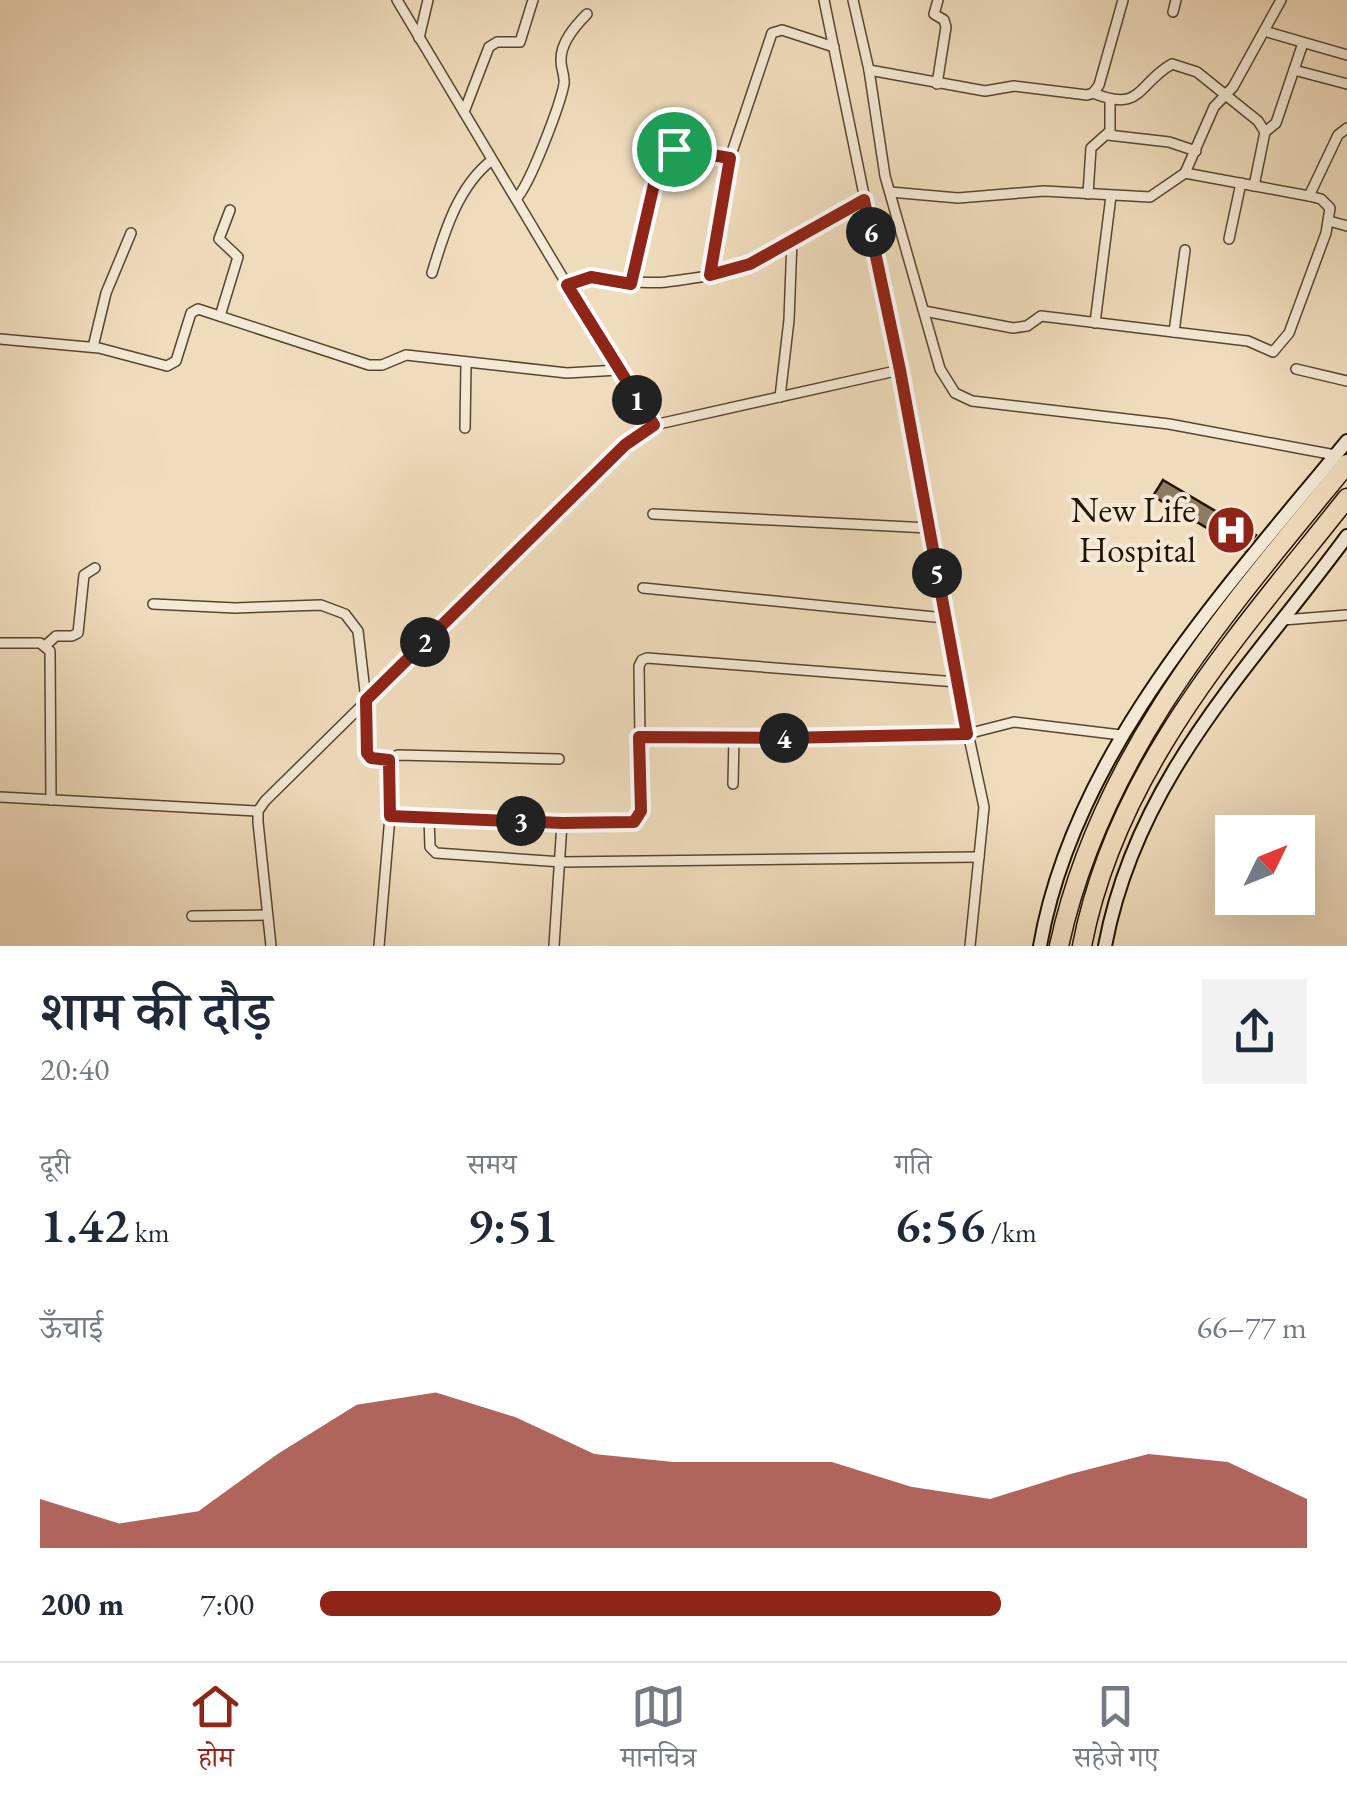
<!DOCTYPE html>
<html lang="hi">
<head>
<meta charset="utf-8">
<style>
  :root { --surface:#fff; --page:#f2f2f3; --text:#1f2937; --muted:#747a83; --line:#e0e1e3; --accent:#8f2418 }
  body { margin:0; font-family:"EB Garamond","Noto Serif Devanagari",serif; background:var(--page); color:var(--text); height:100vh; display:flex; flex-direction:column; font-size:38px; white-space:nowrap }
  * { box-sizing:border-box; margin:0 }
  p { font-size:32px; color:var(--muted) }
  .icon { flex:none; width:55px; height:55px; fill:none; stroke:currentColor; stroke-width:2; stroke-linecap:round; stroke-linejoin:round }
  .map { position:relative; height:946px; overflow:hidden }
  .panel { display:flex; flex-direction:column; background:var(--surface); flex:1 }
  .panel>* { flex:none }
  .needle { width:65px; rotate:47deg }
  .tools { position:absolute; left:1215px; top:815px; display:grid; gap:20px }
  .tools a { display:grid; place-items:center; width:100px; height:100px; border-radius:0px; background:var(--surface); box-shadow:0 10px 40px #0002; font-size:50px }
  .pin { position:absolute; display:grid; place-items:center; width:85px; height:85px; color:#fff; margin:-42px; border:5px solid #fff; border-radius:50%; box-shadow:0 2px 10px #0007 }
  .km { position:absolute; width:50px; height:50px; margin:-25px; border-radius:50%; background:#222; color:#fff; font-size:28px; line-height:50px; text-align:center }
  .round { display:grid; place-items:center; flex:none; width:105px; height:105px; border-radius:0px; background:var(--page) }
  .headline { display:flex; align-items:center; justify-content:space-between; height:170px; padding:0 40px }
  h1 { font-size:55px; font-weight:600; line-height:75px }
  .stats { display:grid; grid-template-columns:repeat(3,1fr); gap:15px; height:170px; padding:10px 40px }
  .stats div { display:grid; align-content:center }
  .stats b { font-size:50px; font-weight:600 }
  .stats small { font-size:28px; font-weight:400 }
  .stats p { font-size:28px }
  .chart { height:280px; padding:20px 40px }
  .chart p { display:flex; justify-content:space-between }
  .chart svg { width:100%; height:180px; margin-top:10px; fill:var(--accent); opacity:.7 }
  ul { padding:0 40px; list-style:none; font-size:32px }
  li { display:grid; grid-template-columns:160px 120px 1fr; align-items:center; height:75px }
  li i { height:25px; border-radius:12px; background:var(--accent) }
  .menu { display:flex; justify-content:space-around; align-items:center; height:140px; border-top:2px solid var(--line); background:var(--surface); font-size:28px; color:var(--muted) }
  .menu a { display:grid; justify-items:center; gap:5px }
  .menu .active { color:var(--accent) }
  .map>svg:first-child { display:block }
</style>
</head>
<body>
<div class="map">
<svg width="1347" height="946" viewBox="0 0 1347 946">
  <rect width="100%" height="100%" fill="#efdcbd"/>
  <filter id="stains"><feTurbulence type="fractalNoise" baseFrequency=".002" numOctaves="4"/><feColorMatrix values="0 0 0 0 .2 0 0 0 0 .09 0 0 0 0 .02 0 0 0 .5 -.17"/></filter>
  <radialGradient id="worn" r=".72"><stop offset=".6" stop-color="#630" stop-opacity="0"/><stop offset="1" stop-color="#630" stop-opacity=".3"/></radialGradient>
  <path fill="#8d7c62" stroke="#231400" stroke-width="2.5" d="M1163,480l93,55 -12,15 -91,-54z"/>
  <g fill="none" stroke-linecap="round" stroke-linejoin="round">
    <g stroke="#56462f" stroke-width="12">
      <g id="street">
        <path d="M397,0l221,370 36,55"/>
        <path d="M853,0l16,70 16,106 55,193 15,24 17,8 197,23 166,31"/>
        <path d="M1173,12l3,-12"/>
        <path d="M1264,31l83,24"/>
        <path d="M419,38l9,-38"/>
        <path d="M869,70l116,21 29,-5 73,9 6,-2 6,-8 24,-85"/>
        <path d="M1294,70l53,14"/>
        <path d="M937,84l9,-57 -2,-7 -10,-6 4,-14"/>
        <path d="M1093,93c49,20 44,-9 79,-29l25,8 61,49 7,11 -11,54"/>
        <path d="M464,112l25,-65 8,-5h23l13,-42"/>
        <path d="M1265,132l11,-9 27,-80"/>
        <path d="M1108,135l61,7 27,9"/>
        <path d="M1185,173l29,-66 19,-20 48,-87"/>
        <path d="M890,192l68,6 86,-7 106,6 35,-24 124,23 12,3 9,9 -4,25 -37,100 -16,19 -25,-11 -207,-25 -14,10 -14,2 -89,-17"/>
        <path d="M1088,194l3,-46 19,-17v-31"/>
        <path d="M1309,196l29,-61 9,-7"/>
        <path d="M516,199c14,-14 44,-94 48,-115 1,-8 -3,-15 -3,-23 -1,-18 14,-35 26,-47"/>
        <path d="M1329,221l18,5"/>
        <path d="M1229,239l12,-56"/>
        <path d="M432,273c12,-40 26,-87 60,-113"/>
        <path d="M709,275l21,-117 42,-125 10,-3 52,17"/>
        <path d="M631,284l30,-130 13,-5 56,9"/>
        <path d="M567,285c32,-13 65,1 99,-3 20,-3 42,-5 61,-10 48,-14 94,-47 137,-71"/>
        <path d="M220,316l18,-59 -19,-18 11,-29"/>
        <path d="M1095,323l16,-127"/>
        <path d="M1174,332l11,-82"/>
        <path d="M0,339l99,9 68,18 9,-5 15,-48 7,-4 171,56h13l24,-10 161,18 51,-3"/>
        <path d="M93,347l13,-54 25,-60"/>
        <path d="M1296,369l51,12"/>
        <path d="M900,370l57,312 27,125 -14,139"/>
        <path d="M780,397l9,-77 3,-80"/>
        <path d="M465,428l1,-64"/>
        <path d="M653,514l276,14"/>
        <path d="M643,588l302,30"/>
        <path d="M153,604l82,4 86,-3 24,9 13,17 8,69 1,53 4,5 18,2 9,-5 161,4"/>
        <path d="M1283,620l64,-5"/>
        <path d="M0,643h40l10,8 1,149"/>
        <path d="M46,645l10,-9h16l6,-3 6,-58 11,-7"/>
        <path d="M639,737l145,1 183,-4 47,-12 107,13"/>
        <path d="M733,784l1,-46"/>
        <path d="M0,797l258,14"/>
        <path d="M390,816l172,7 73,-1 6,-11 -2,-145 3,-6 5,-2 310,24"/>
        <path d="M429,817l1,30 6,6 126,9 417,-5"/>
        <path d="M192,916l75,-1"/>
        <path d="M271,946l-13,-124v-11l7,-10 369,-364 20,-12 246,-55 -76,-370"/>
        <path d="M379,946l11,-130 -1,-56"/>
        <path d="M554,946l8,-123"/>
      </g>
    </g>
    <g stroke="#231400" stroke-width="16">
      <g id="secondary">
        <path d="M1040,946c34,-195 186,-357 307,-505"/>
        <path d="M1105,946c32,-169 145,-278 242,-410"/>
      </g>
    </g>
    <g stroke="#231400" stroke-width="21">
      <g id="highway">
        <path d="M1059,946c42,-193 167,-334 288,-482"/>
        <path d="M1082,946c34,-178 156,-310 265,-448"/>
      </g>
    </g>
    <use href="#street" stroke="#f5e8d4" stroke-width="9"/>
    <use href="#secondary" stroke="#f5e8d4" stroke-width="12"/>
    <use href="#highway" stroke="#efdcbd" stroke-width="18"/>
  </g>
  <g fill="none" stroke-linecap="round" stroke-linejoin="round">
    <g stroke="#fff" stroke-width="20">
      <path id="route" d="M674,149l56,9 -20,117 40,-11 114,-64 36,170 67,364 -183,4 -145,-1 2,74 -7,11 -72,1 -172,-7 -1,-56 -18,-2 -4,-5 -1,-53 259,-255 29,-20 -87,-140 24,-8 40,7 30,-130z"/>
    </g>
    <use href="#route" stroke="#8f2418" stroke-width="12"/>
  </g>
  <defs>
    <g id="hospital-disc" transform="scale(2.5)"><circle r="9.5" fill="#8f2418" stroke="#f5e8d4"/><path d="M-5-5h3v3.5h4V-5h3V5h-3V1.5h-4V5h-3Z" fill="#fff"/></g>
  </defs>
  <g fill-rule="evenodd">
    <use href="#hospital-disc" x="1231" y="530"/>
  </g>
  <g text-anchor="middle" stroke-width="8" stroke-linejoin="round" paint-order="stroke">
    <g font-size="35" fill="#231400" stroke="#f5e8d4" text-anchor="end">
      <text x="1196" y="522">New Life<tspan x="1196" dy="40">Hospital</tspan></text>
    </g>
  </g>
  <rect width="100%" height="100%" filter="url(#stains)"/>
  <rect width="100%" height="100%" fill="url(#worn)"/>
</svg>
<div class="tools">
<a><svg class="needle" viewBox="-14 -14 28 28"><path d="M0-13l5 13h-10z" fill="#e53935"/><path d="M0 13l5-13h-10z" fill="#747a83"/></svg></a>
</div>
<div class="pin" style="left:674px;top:149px;background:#1e9e55"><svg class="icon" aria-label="arrive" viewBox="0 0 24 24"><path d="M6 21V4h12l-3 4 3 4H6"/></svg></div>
<b class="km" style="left:637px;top:400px">1</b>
<b class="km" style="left:425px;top:642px">2</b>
<b class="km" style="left:521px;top:821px">3</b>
<b class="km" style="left:784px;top:738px">4</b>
<b class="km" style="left:937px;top:573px">5</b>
<b class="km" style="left:871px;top:232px">6</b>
</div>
<section class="panel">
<div class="headline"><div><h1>शाम की दौड़</h1><p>20:40</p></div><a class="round"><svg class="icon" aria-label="share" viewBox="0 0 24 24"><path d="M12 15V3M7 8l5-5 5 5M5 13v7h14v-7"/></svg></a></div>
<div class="stats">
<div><p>दूरी</p><b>1.42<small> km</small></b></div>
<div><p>समय</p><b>9:51</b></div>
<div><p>गति</p><b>6:56<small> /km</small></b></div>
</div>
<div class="chart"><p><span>ऊँचाई</span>66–77 m</p>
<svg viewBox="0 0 160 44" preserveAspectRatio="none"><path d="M0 44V32L10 38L20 35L30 21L40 9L50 6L60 12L70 21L80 23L90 23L100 23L110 29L120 32L130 26L140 21L150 23L160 32V44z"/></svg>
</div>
<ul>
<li><b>200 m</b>7:00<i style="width:69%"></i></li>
</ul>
</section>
<nav class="menu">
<a class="active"><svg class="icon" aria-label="home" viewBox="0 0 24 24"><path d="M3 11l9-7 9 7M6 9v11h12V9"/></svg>होम</a>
<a><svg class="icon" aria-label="map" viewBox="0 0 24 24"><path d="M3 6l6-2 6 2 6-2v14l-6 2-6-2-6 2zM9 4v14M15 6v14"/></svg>मानचित्र</a>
<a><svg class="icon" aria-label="saved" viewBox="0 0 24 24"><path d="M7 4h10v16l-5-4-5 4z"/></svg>सहेजे गए</a>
</nav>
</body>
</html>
